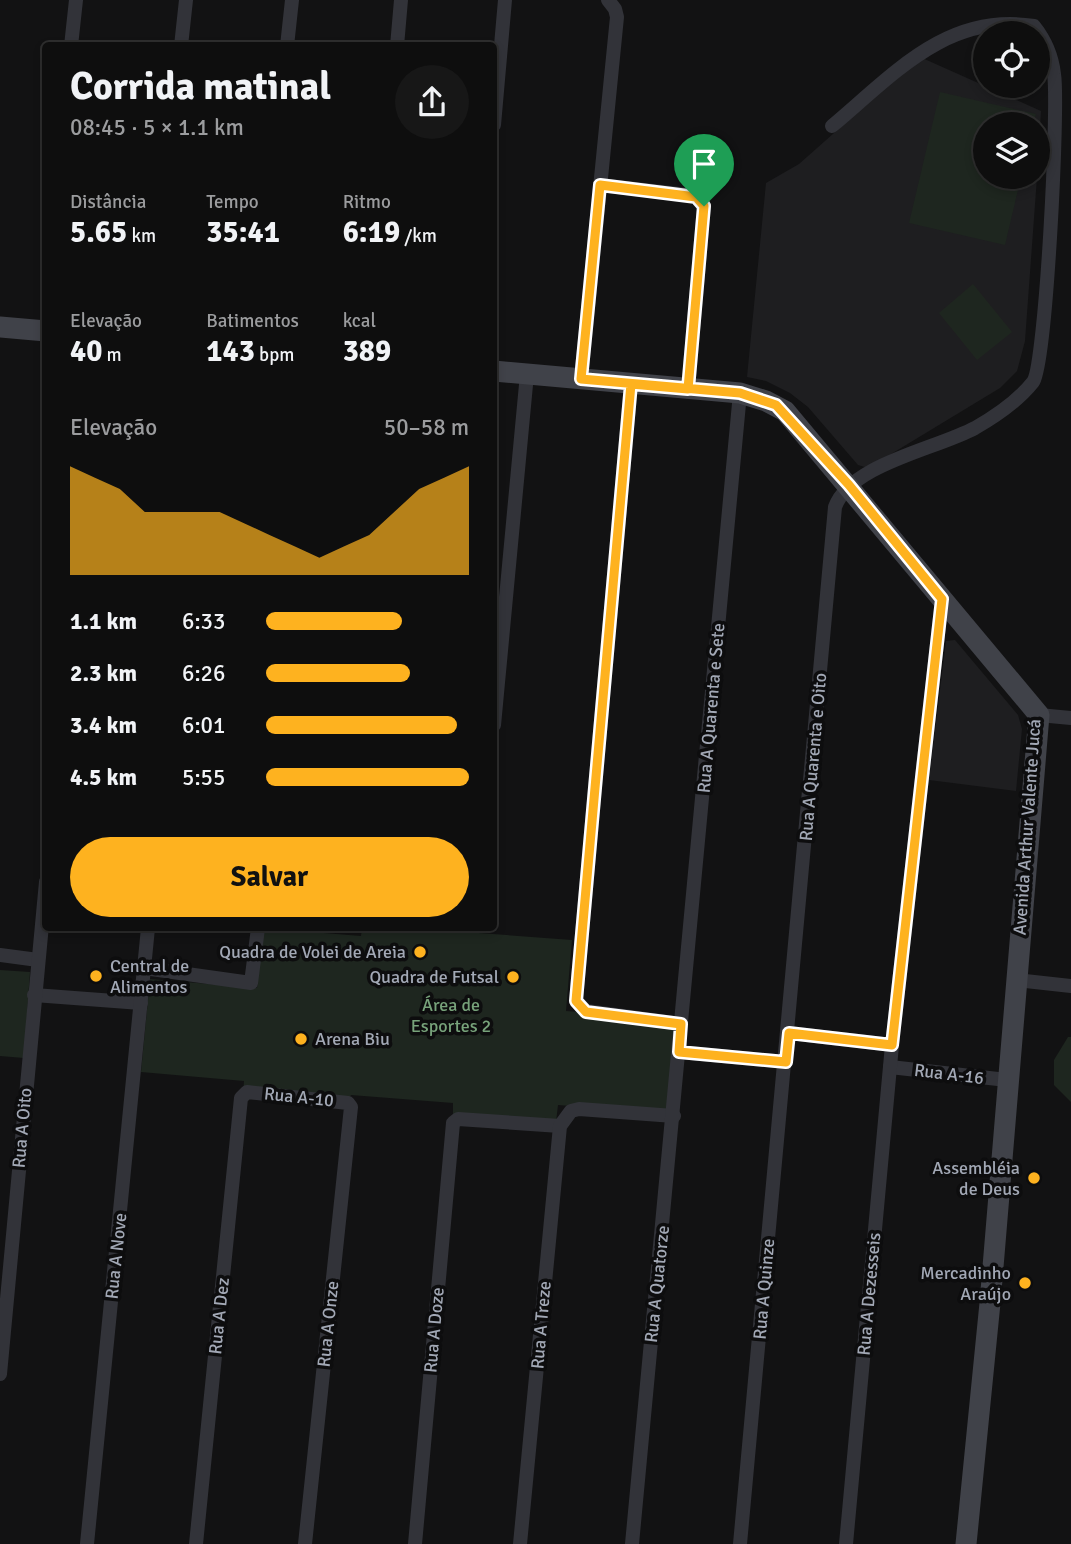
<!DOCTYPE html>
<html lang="pt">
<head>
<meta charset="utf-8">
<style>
  :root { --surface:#0e0e0e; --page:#171717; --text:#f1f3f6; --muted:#9b9c9e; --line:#2e2e2e; --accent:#feb21f }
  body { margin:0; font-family:Signika,sans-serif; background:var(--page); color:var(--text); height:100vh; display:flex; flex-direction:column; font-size:26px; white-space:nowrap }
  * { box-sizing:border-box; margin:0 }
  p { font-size:23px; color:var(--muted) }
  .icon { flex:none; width:38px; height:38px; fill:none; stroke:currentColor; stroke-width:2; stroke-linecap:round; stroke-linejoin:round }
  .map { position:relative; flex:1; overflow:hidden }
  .sheet { position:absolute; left:42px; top:42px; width:455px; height:889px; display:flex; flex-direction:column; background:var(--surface); border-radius:7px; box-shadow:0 4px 10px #0003,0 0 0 2px var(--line) }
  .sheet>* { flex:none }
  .tools { position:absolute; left:973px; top:21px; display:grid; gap:14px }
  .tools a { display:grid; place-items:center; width:77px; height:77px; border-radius:50%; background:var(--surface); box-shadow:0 4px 10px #0003,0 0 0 2px var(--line); font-size:35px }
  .pin { position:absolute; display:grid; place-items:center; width:60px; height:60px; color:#fff; margin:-72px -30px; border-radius:50% 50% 50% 0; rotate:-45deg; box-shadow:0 0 7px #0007 }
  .pin .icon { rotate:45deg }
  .round { display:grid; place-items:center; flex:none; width:74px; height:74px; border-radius:37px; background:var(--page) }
  .headline { display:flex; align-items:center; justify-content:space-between; height:119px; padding:0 28px }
  h1 { font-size:38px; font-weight:700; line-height:52px }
  .figures { display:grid; grid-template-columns:repeat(3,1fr); gap:10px; height:119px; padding:7px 28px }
  .figures div { display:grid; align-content:center }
  .figures b { font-size:30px; font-weight:700 }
  .figures small { font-size:19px; font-weight:400 }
  .figures p { font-size:19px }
  .chart { height:196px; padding:14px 28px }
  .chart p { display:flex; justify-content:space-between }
  .chart svg { width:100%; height:126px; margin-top:7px; fill:var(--accent); opacity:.7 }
  .cta { display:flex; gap:14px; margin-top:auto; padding:14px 28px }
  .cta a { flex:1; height:80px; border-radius:42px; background:var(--accent); color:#111; font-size:28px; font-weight:700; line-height:80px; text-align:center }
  ul { padding:0 28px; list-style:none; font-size:23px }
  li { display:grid; grid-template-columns:112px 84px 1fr; align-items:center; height:52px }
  li i { height:18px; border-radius:9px; background:var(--accent) }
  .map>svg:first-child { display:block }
</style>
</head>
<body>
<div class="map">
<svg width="1071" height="1544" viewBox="0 0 1071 1544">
  <rect width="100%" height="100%" fill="#121213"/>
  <g fill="#1e1e20">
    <path d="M920,57l121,54 -3,50v-37h-53v53h52l-12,164 -8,30 -17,17 -132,80 -10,-3 -50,-58 -18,-14 -24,-12 -19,-4 19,-194 33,-19z"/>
    <path d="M955,640l63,75 4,14 -6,62 -87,-11 17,-139z"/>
  </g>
  <g fill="#1e261f">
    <path d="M940,92l96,22 -3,10h-48v53h36l-16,68 -96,-22z"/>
    <path d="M973,284l39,48 -35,28 -38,-47z"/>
    <path d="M262,928l99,8 1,-8h115l2,5 93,7 -6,71 113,9 -8,94 -113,-9 -2,17 -103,-8v-11l-102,-8 -5,9 -103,-9 1,-14 -103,-9 9,-93 107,9z"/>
    <path d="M0,970l30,2 -6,86 -24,-2z"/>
    <path d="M1068,1037h3v65l-17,-17v-25z"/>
  </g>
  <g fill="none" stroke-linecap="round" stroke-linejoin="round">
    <g stroke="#323339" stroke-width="14">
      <path d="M71,46l5,-46"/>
      <path d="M181,46l5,-46"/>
      <path d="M287,46l5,-46"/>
      <path d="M397,46l4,-46"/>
      <path d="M494,125l11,-125"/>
      <path d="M600,185l96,11 8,10 -16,183"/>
      <path d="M581,379l36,-362 -2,-8 -7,-9"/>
      <path d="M631,384l-55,617 10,10 95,13"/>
      <path d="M1039,715l32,3"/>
      <path d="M494,725l33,-351"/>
      <path d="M0,955l38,5"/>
      <path d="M144,968l107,15 7,-55"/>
      <path d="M1016,980l55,6"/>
      <path d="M34,995l107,8"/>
      <path d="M789,1033l103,12"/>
      <path d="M679,1052l107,10"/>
      <path d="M890,1067l117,13"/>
      <path d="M0,1374l46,-492"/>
      <path d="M87,1544l61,-616"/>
      <path d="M196,1544l45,-446 6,-6 101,11 3,4 -46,437"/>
      <path d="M415,1544l38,-421 5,-4 102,7"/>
      <path d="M520,1544l40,-418 11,-15 8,-2 95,7"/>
      <path d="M632,1544l108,-1151"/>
      <path d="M740,1544l95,-1037c16,-43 101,-58 140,-79 21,-12 43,-27 58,-46 13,-17 26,-277 21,-308 -2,-18 -8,-33 -20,-48 -87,-14 -141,49 -202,100"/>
      <path d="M846,1544l46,-499 50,-446"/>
    </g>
    <g stroke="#404249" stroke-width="21">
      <path d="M0,327l46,4"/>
      <path d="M494,371l246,22 26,8 19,10 254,304 -49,588 -24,241"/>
    </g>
  </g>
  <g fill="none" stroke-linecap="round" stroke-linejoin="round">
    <g stroke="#fff" stroke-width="14">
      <path id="route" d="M704,206l-16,183 -57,-5 -55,617 10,11 95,12 -2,28 107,10 3,-29 103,12 50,-446 -93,-114 -73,-80 -36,-12 -159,-14 19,-194 96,12 8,9"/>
    </g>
    <use href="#route" stroke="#feb21f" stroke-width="9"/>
  </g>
  <g fill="#feb21f" stroke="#0d0d0e" stroke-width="2.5">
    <circle cx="420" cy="952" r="7"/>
    <circle cx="96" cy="976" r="7"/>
    <circle cx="513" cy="977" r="7"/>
    <circle cx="301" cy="1039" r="7"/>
    <circle cx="1034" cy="1178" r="7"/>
    <circle cx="1025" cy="1283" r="7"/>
  </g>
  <g text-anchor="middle" stroke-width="7" stroke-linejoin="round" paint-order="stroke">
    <g font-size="18" fill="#a2a8b5" stroke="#0d0d0e">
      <text transform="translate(711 708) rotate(-85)" y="6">Rua A Quarenta e Sete</text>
      <text transform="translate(813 757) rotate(-85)" y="6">Rua A Quarenta e Oito</text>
      <text transform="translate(1027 827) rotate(-86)" y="6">Avenida Arthur Valente Jucá</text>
      <text transform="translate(949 1074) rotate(7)" y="6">Rua A-16</text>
      <text transform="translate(299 1097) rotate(6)" y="6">Rua A-10</text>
      <text transform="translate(22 1128) rotate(-85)" y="6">Rua A Oito</text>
      <text transform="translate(116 1256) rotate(-84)" y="6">Rua A Nove</text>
      <text transform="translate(657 1284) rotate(-84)" y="6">Rua A Quatorze</text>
      <text transform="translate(764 1289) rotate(-85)" y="6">Rua A Quinze</text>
      <text transform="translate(869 1294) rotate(-85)" y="6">Rua A Dezesseis</text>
      <text transform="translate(219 1316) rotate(-84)" y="6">Rua A Dez</text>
      <text transform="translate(328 1324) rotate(-84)" y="6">Rua A Onze</text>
      <text transform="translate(541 1325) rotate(-85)" y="6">Rua A Treze</text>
      <text transform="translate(434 1330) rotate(-85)" y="6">Rua A Doze</text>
    </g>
    <g font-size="18" fill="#a2a8b5" stroke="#0d0d0e" text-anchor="end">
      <text x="406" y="958">Quadra de Volei de Areia</text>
      <text x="110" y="972" text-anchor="start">Central de<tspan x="110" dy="21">Alimentos</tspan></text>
      <text x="499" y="983">Quadra de Futsal</text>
      <text x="315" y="1045" text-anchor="start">Arena Biu</text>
      <text x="1020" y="1174">Assembléia<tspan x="1020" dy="21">de Deus</tspan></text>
      <text x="1011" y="1279">Mercadinho<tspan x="1011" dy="21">Araújo</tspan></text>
    </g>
    <g font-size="18" fill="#77a27a" stroke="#0d0d0e">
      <text x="451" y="1011">Área de<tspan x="451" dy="21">Esportes 2</tspan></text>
    </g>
  </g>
</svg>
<div class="tools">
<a><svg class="icon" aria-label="locate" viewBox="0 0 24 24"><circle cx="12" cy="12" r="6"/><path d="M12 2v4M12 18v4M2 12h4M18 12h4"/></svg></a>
<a><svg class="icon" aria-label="layers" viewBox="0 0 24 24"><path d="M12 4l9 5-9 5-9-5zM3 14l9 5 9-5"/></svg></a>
</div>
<div class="pin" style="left:704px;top:206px;background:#1e9e55"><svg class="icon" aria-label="arrive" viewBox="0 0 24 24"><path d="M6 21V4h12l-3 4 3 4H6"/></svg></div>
<section class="sheet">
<div class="headline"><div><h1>Corrida matinal</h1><p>08:45 · 5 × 1.1 km</p></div><a class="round"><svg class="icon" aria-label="share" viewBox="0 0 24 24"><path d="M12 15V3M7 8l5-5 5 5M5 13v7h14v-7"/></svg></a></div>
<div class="figures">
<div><p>Distância</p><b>5.65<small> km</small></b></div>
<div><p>Tempo</p><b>35:41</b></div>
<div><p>Ritmo</p><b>6:19<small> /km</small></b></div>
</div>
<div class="figures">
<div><p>Elevação</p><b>40<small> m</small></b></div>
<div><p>Batimentos</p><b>143<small> bpm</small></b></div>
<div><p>kcal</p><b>389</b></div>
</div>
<div class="chart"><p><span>Elevação</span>50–58 m</p>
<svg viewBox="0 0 160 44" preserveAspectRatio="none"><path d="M0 44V6L10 10L20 14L30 22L40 22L50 22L60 22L70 26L80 30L90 34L100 38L110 34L120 30L130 22L140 14L150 10L160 6V44z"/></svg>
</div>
<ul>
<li><b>1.1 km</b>6:33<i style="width:67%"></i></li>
<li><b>2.3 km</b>6:26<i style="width:71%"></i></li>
<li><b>3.4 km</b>6:01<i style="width:94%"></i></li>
<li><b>4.5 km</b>5:55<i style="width:100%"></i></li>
</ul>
<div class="cta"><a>Salvar</a></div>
</section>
</div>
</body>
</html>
